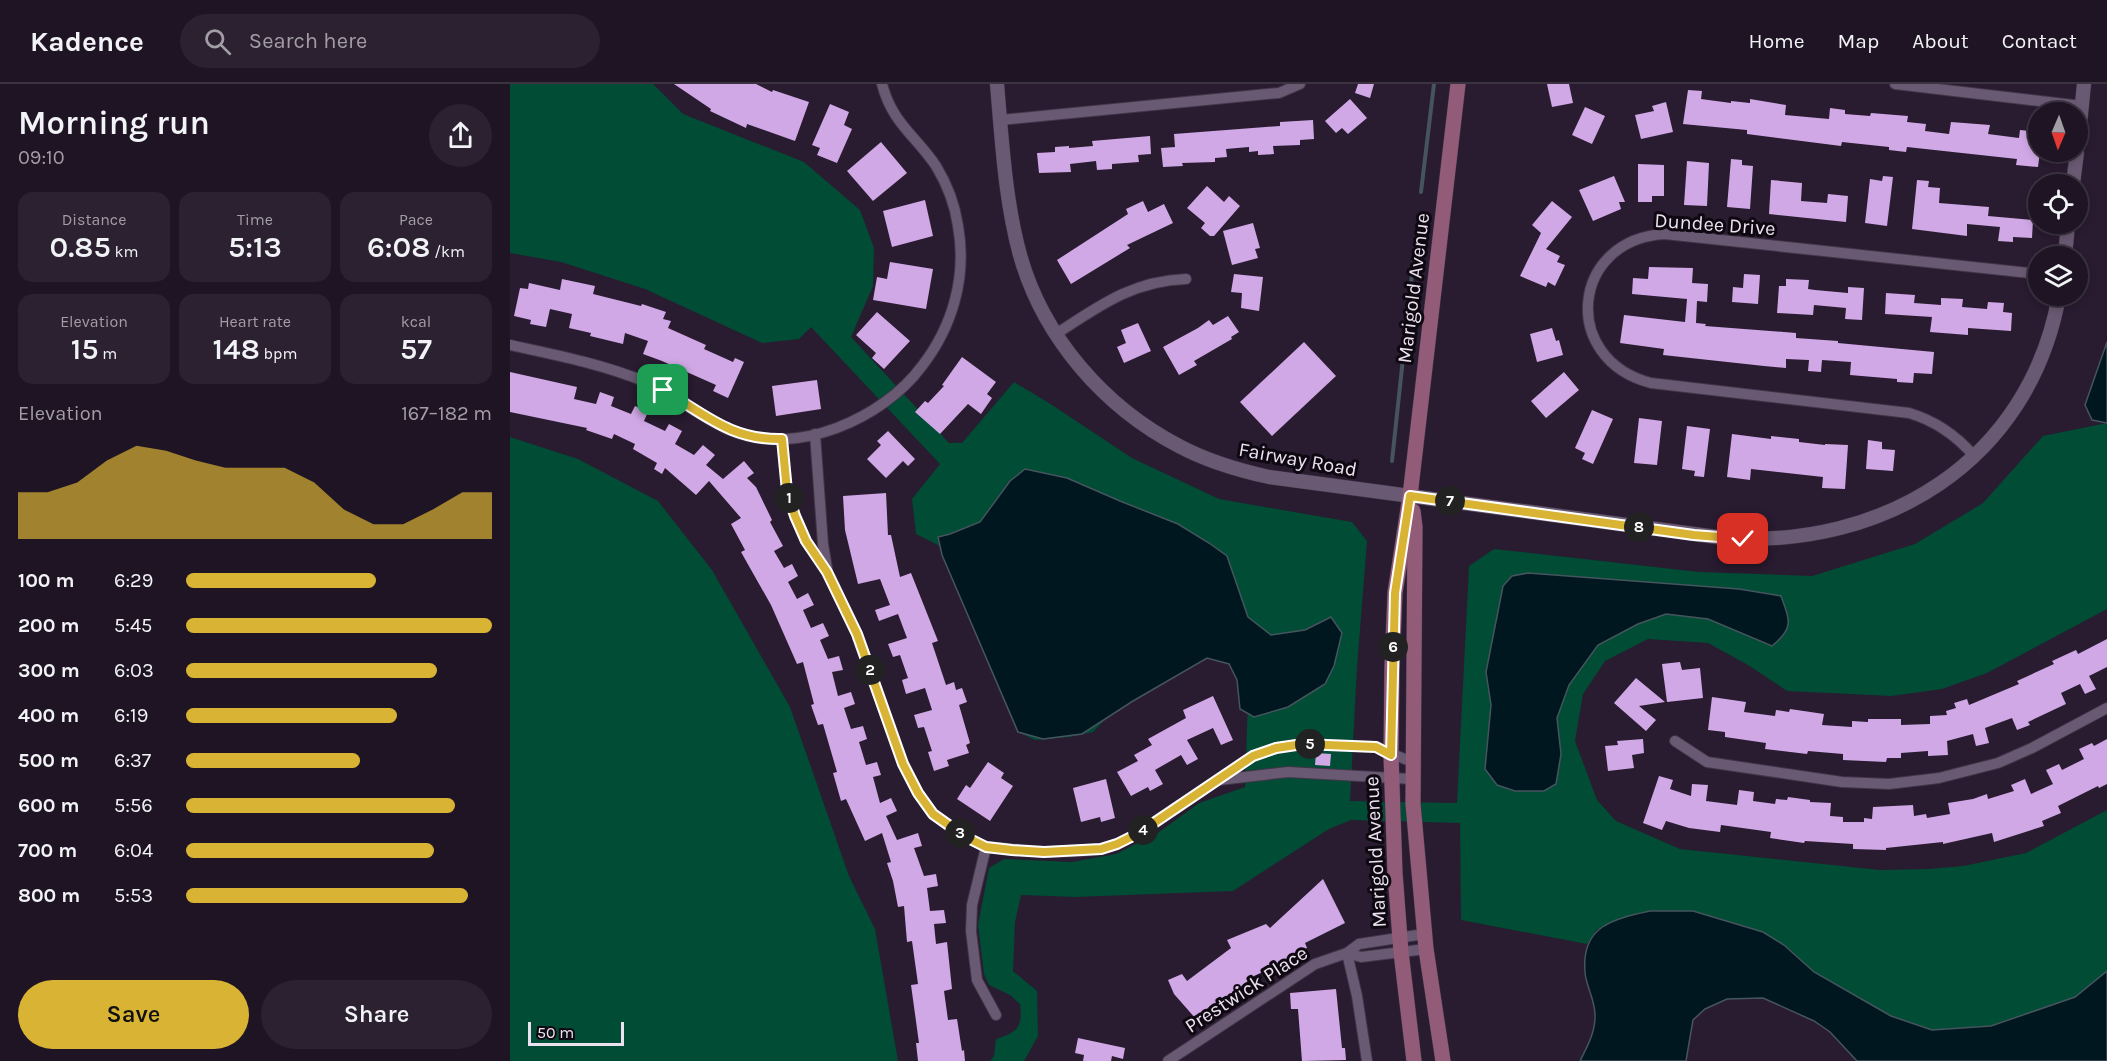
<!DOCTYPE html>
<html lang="en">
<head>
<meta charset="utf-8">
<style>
  :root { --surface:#1f1424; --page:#2c2131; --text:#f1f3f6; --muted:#a19ea6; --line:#3c3341; --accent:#d9b334 }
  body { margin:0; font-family:Karla,sans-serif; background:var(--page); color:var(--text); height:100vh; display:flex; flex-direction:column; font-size:22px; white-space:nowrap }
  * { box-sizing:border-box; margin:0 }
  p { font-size:20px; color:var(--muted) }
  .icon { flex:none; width:33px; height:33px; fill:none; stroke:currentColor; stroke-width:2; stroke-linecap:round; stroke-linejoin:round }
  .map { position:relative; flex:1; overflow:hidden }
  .side { display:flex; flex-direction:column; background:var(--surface); width:510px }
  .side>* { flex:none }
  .needle { width:39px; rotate:182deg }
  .controls { position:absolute; left:1518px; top:18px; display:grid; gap:12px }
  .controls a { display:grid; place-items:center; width:60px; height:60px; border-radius:50%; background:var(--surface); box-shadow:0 3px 9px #0003,0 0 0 2px var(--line); font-size:30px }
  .scale { position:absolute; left:18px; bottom:15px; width:96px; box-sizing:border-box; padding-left:6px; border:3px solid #ebe1f0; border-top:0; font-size:16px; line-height:21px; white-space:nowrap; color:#ebe1f0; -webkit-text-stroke:4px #0e0811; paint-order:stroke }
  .pin { position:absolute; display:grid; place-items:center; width:51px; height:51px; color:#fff; margin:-26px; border-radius:12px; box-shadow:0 3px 9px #0006 }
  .km { position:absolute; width:30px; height:30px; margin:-15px; border-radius:50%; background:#222; color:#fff; font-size:16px; line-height:30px; text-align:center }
  .round { display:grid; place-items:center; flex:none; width:63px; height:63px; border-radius:32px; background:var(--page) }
  .headline { display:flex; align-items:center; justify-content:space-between; height:102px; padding:0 18px }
  h1 { font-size:33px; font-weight:600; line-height:45px }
  .metrics { display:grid; grid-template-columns:repeat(3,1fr); gap:9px; height:102px; padding:6px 18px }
  .metrics div { display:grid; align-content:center; border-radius:15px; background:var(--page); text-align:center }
  .metrics b { font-size:30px; font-weight:600 }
  .metrics small { font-size:16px; font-weight:400 }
  .metrics p { font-size:16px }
  .chart { height:168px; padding:12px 18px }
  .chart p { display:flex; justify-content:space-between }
  .chart svg { width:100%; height:108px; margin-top:6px; fill:var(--accent); opacity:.7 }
  .button { display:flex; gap:12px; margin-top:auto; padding:12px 18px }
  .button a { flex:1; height:69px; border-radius:36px; background:var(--accent); color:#111; font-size:24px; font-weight:600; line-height:69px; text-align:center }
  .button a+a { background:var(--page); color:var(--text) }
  ul { padding:0 18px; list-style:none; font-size:20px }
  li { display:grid; grid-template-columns:96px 72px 1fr; align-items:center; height:45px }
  li i { height:15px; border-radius:8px; background:var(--accent) }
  header { display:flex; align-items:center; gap:36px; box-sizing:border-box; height:84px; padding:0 30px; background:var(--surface); border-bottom:2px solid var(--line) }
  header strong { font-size:28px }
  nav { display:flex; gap:33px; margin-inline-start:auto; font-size:21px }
  .search { width:420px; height:54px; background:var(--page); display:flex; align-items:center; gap:15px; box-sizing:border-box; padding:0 21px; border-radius:33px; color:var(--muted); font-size:22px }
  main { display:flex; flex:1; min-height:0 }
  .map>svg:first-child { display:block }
</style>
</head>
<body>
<header>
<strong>Kadence</strong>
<div class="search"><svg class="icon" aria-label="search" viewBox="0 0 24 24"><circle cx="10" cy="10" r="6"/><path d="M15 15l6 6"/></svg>Search here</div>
<nav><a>Home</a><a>Map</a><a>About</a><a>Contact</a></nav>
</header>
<main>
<section class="side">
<div class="headline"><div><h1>Morning run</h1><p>09:10</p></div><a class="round"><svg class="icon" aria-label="share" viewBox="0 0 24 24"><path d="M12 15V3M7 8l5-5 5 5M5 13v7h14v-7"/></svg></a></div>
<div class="metrics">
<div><p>Distance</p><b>0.85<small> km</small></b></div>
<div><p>Time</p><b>5:13</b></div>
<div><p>Pace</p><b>6:08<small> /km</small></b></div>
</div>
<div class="metrics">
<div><p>Elevation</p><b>15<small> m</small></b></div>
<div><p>Heart rate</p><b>148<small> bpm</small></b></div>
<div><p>kcal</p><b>57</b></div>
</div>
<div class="chart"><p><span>Elevation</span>167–182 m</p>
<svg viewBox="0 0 160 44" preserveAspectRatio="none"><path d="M0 44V25L10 25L20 21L30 12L40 6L50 8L60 12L70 15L80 15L90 15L100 21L110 32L120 38L130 38L140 32L150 25L160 25V44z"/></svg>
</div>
<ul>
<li><b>100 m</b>6:29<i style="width:62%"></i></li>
<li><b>200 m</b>5:45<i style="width:100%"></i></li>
<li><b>300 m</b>6:03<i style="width:82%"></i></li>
<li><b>400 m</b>6:19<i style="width:69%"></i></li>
<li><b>500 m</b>6:37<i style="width:57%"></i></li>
<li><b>600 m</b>5:56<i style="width:88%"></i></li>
<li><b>700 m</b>6:04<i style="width:81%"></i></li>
<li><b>800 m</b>5:53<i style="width:92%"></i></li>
</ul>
<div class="button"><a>Save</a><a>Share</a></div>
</section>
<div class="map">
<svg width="1597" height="977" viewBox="0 0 1597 977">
  <rect width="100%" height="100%" fill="#291b30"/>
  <g fill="#014c35">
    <path d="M0,0h143l30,30 121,48 56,48 14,38 -1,38 -22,51 98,106h13l52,-61 35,21 83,55 87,41 133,23 15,19 -10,126 -7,134 107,2 12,-237 25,-17 205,23 113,4 103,-32 68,-41 60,-67 64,-13v186l-120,64 -45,16 -51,7 -104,-5 -39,-26 -40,-22 -60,-4 -43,22 -22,33 -8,47 22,59 19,21 64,28 200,21 49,-1 34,-3 63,-13 81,-43v161l-32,26 -84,29 -59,4 -41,-14 -77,-44 -30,-27 -187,-16 -10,15 -126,-24 -1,-97 -109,-3 -22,9 -96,62 -158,6 -54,-2 -6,27 -2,49 24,20 1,45 -14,25h-34l4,-5 2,-17c21,-7 27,-11 24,-35l-10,-9 -21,-10 -5,-11 -6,-49 11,-57 15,-9 68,3 44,-8 43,-22 40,-29 46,-16 3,-87 -6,-35 -28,-10 -36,13 -55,33 -30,31 -23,5 -35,3 -17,-8 -69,-161 -1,-21 -32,-16 -4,-35 28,-35 -129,-137 -12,12 -37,4 -117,-54 -84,-27 -51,-9z"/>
    <path d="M0,353l68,22 80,42 54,69 78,137 59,169 26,53 23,132h-388z"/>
  </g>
  <g fill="#00171f" stroke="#46545e" stroke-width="1.5">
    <path d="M1597,258v81l-15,-3 -7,-15z"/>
    <path d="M515,385l42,9 53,23 58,23 31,19 18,13 21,61 23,18 34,-5 26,-13 11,16 -8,33 -9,18 -37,23 -34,10 -14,-8 -3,-29 -8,-16 -22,-6 -74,43 -51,33 -39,5 -25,-7 -76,-177 -4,-18 12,-3 30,-12 30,-41z"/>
    <path d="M1018,489l211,16 42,7c9,25 13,32 -9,50l-64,-27 -42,-5 -28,10 -40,21 -29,40 -12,33 4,36 -5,30 -12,7h-29l-18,-6 -12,-16 6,-64 -5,-33 17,-86 9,-10z"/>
    <path d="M1140,827h43l70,21 21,13 30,27 77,44 41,14 59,-4 84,-29 32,-26v90h-250l-27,-29 -16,-11 -51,-23 -36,1 -22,10 -12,11 -7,41h-106c7,-14 15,-28 15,-44 1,-16 -9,-30 -10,-45 -4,-46 28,-53 65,-61z"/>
  </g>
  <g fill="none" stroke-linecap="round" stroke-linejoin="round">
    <g stroke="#46545e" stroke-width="4">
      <path d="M911,108l13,-108"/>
      <path d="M882,377l24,-224"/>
    </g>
  </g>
  <g fill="#d0a8e6">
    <path d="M164,0h82l16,8 1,-2 36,12 -14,39 -48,-17 -1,4 -36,-17 1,-2z"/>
    <path d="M848,0h16l-4,14 -15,-5z"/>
    <path d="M1037,0h22l4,19 -21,4z"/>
    <path d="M1178,6l14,1 -1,8 30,4v-2l19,2v-4l36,6 -1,10 44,4 1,-11 15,2v4l25,2 1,-3 37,3 -1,6 19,2 -1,7 24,3 2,-12 39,3 -2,9 31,4 1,-8 18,2 2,20 -2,15 -22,-2 1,-6 -110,-12 -1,5 -17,-2v-3l-47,-5 -1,4 -94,-12v-4l-64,-6z"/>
    <path d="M840,15l17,19 -19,16 -6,-6 -6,5 -11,-12z"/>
    <path d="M1156,18l7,30 -32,7 -6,-24 19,-4 -2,-5z"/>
    <path d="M320,20l19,8 -5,13 8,4 -15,34 -20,-8 3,-7 -8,-3z"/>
    <path d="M1075,23l20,9 -13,28 -20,-9z"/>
    <path d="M803,36l1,19 -14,1v5l-27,1 1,8 -16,1v-4l-9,1v-5l-23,2 1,8 -12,1v4l-33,1 1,3 -20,1 -2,-19 14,-1 -1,-13 106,-8v-4z"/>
    <path d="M640,52l1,18 -13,1 1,7 -27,2v5l-15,1 -1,-9 -26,3 1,8 -32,1 -2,-20 18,-1v-5l14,-1v2l24,-2 -1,-5z"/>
    <path d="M371,58l26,31 -34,28 -26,-30z"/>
    <path d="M1221,75l11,1v5l11,1 -3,43 -23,-2z"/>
    <path d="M1177,77l22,2 -2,43 -23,-1z"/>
    <path d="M1128,80l26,1v31h-12v6h-14z"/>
    <path d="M1104,92l11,26h-6l2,7 -28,12 -14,-31z"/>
    <path d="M1373,92l10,1 -6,49 -22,-3 5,-44 12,2z"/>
    <path d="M1261,96l31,3 -1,18 26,2 1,-9 20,2 -2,26 -77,-8z"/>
    <path d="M1407,96l12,1 -1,6 12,1 -1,15 50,4 -1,9 45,4 -1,18 -19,-1v5l-15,-1 2,-14 -33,-3v12l-55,-7z"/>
    <path d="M697,102l17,16 5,-6 11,10 -26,30h-4l-9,-8 4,-5 -18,-15z"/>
    <path d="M415,116l8,36 -41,11 -9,-36z"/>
    <path d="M633,117l5,11 16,-8 9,19 -46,22 3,3 -59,36 -14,-24 71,-46 -2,-5z"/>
    <path d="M1042,117l20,16 -26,32 14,7 -3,6 8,3 -10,21 -7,-4 -2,5 -26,-11 21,-43 -9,-8z"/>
    <path d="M743,139l7,25 -5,1 3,9 -26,7 -9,-34z"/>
    <path d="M380,178l43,7 -7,40 -53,-9 4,-23 10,2z"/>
    <path d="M1139,183l44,1 -1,15 16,1 -1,18 -10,-1 -1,22 10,1 -1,2 91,7v5l42,3v2l96,9 -2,22 -18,-1 -1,10 -16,-1v-3l-47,-4 1,-13 -29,-2 -1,12 -13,-1 1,-11 -23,-1v9l-22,-2 -101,-11 1,-6 -44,-6 4,-28 61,7 2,-23 -55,-5 1,-16 15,1z"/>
    <path d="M724,190l29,3 -4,34 -18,-3 1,-15 -11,-1z"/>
    <path d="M1234,190l16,1 -2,29 -26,-2 1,-15 10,1z"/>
    <path d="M52,195l33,7 -2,8 48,12 1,-2 24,8 -3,7 8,2 -3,7 38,17 -2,4 29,13 2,-4 9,4 -16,36 -15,-7 3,-6 -54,-24 -19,-7 5,-13 -23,-8 -2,11 -33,-8 1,-3 -22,-5 3,-14 -22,-5 -4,18 -16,-3 1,-4 -17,-4 6,-28 8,1 1,-6 31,7z"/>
    <path d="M1276,195l23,1 -1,9 7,1 33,3v-6l16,1 -2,32 -17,-1 1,-11 -32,-3 -1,10 -36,-2 2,-27h7z"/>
    <path d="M1376,209l29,2 -1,8 27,2v-7l22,1 -1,8 25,2 1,-7 16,1 -1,9 9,1 -1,18 -43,-3v7l-38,-3 2,-15 -47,-3z"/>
    <path d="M367,228l33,29 -26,28 -12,-11 4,-5 -20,-18z"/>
    <path d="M718,232l11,16 -8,5 1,2 -38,22 3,4 -18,10 -16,-28 35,-19 11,-8 4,5z"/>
    <path d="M628,239l13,28 -27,12 -7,-16 9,-4 -5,-13z"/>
    <path d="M1042,244l4,13 3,-1 4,15 -26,7 -7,-28z"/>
    <path d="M794,258l32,34 -64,60 -32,-34z"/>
    <path d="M452,273l34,25 -9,12 5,4 -11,16 -13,-10 -28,30 -25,-22 10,-11 3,2 16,-17 -2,-1z"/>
    <path d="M0,288l67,15 -3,12 22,5 4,-12 14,5 -3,9 20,8 4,-8 13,6 -4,9 21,10 4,-7 13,7 -7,13 19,11 9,-10 12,10 -9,10 17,14 21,-18 10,12 -7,5 9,9 16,33 -2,2 13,24 -9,5 10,17 8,-4 6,12 -10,6 9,17 11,-6 6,12 -11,5 8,18 12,-5 6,13 -9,4 8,19 11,-3 4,14 -11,2 6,24 13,-4 4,12 -11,4 7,21 12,-3 4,13 -8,3 7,23 11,-3 4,13 -8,2 7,26 11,-5 6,13 -11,5 11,24 21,-7 4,13 -8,2 10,28 12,-2 2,12 -11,2 3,23 14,-1 2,13 -12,1 2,20 11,-2 5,47 -8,2 4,29 9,-1 5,32 2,-1 1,11h-47l-2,-18h3l-8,-58 7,-1 -6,-43 -5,1 -3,-36 -6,1 -5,-26 -6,-18 4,-1 -9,-29 -17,8 -19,-42 -5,2 -8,-28 4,-1 -14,-48 -5,1 -7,-20 3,-1 -11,-42 -6,2 -26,-59 -30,-53 4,-2 -14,-26 10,-6 -32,-37 -13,14 -31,-27 -3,6 -8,-5 3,-6 -24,-14 2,-5 -21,-10 -2,5 -26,-9 1,-2 -77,-16z"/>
    <path d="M1054,288l15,18 -33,28 -15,-17z"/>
    <path d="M307,296l4,29 -45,7 -4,-30z"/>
    <path d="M1082,326l21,9 -20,45 -11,-5 3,-6 -10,-5z"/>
    <path d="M1129,334l23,3 -5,44 -23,-2z"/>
    <path d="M1177,342l23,3 -6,48 -10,-1 1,-5 -13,-2z"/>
    <path d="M378,347l27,28 -7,7 -5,-5 -17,17 -19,-19 14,-14 -4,-4z"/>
    <path d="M1222,350l39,5v-3l28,3v3l26,3v-1l23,1 -3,44 -23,-1 1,-11 -72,-8 -1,11 -23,-3z"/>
    <path d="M1358,356l14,2v7l13,1 -2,21 -27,-2z"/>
    <path d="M376,409l2,42h3l9,42 11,-4 27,68 -6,2 14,42 8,-3 2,8 6,-2 5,14 -8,3 11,38 -4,2 3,8 -22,7 2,6 -15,5 -6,-19 4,-1 -8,-24 -6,1 -4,-13 18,-5 -7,-22 -19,6 -4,-14 6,-2 -8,-23 -7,2 -5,-13 19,-6 -9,-24 -19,7 -4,-11 15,-5 -10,-26 -22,5 -13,-54 -2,-34z"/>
    <path d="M1597,555v28l-18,9 7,13 -11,5 -5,-10 -19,9 5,11 -38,18 2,3 -13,5 -5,-12 -27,10 4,15 -13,3 -3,-12 -26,7 1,14 -20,1v-5l-27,2v5h-14l-1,4 -43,-2v-6l-35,-3 -1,3 -42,-5 1,-6 -41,-6v-5l-17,-2 4,-33 34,5 -2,10 31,4 1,-6 13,2 1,-3 34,5 -2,11 30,2v-6l16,1v-3h33v6l29,-1v-8l17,-1 -1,-4 10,-3 -2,-5 13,-4 2,6 50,-21 -2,-3 37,-17 -2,-3 24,-11 2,4z"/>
    <path d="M1170,578l2,8 18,-2 3,30 -36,4 -5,-38z"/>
    <path d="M1126,594l29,24 -26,4 17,14 -10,11 -32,-28z"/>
    <path d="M703,612l20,44 -12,5 -8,-17 -26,12 11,19 -11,6 -6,-10 -26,15 8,14 -13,7 -2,-4 -17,9 -14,-24 21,-11 -4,-6 18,-10 -4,-6 38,-21 -3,-8z"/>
    <path d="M1133,655l1,14 -12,2 2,13 -26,3 -3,-25 13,-1 -1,-4z"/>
    <path d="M1597,655v45l-8,4 -1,-2 -40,20 3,7 -19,8 2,5 -50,16 -2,-9 -49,11v-2l-57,6v2l-33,-1v-5l-48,-3 -1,2 -34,-5 1,-6 -50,-7 -1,7 -31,-4 -23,-7 -4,9 -19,-7 16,-47 14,4 -3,9 21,7 1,-12 16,1 -2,16 31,4 2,-15 15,2 -1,9 22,3 1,-5 11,1 1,-3 22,3v2l21,1 -1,13 13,1v5h21v-4l8,1 1,-12 40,-2 1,11 12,-2 1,4 23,-4 -2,-11 25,-4 14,-5 1,5 26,-8 -3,-6 14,-6 6,15 22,-10 -7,-14 13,-6 3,6 22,-11 -5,-10 13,-6 2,3z"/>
    <path d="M806,669l15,1 -1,12 -15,-1z"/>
    <path d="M478,678l16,11 -3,5 12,8 -23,35 -33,-22 9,-14 4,3z"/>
    <path d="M596,695l9,39 -14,4 -1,-5 -19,5 -8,-34z"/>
    <path d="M813,795l22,44 -40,20 2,5 -15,7 -7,7 -31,14 -41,33 -3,-3 -14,13 -22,-25 -6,-14 14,-6 5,7 44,-33 -4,-8 39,-16 4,4z"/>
    <path d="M826,905l6,59h3l1,12 -44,1 -4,-52h-7l-1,-16z"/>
    <path d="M568,954l47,10 -2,11 -11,-3 -1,5h-28l1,-6 -9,-2z"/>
  </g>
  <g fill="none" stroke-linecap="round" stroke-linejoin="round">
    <g stroke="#413548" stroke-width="12">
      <g id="minor">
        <path d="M1385,0l187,22"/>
        <path d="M490,36l267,-26 12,-1 21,-9"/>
        <path d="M546,250c43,-28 76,-53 130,-55"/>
        <path d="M0,261c46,10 92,19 136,37 30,13 56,37 86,49 64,26 151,-12 190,-65 31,-40 45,-90 36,-140 -3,-21 -11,-42 -22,-60 -20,-30 -44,-43 -54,-82"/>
        <path d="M305,350l8,110 4,24"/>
        <path d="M272,355l5,52 8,25 11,25 21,30 30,63 46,129 15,30 15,21 31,22 22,11 58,5 37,-1 20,-2 16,-5 22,-11 114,-77 23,-8 27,-4 73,3 36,15"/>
        <path d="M1464,372c-18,-21 -38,-35 -65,-43l-258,-30c-92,-24 -80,-144 14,-149l373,40"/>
        <path d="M1165,657l32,21 135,20 47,2 50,-6 59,-15 34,-15 75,-40"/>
        <path d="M709,696l69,-8 124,7"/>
        <path d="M476,763l-14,58 -1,26 6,49 19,35"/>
        <path d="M837,869l10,43 10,65"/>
        <path d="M837,869l14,4 65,-8"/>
        <path d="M658,977l147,-97 32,-11 12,-9 65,-10"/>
      </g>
    </g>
    <g stroke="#413548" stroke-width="15">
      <g id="tertiary">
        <path d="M487,0c5,57 8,116 23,171 23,82 84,152 159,191 28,15 58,24 90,31l455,61c161,11 305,-77 335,-242"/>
        <path d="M1568,60l6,-60"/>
        <path d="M1563,100l4,-32"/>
        <path d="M1555,172l3,-32"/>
      </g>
    </g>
    <g stroke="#413548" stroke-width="16">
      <g id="secondary">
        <path d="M903,427l2,16 -2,277 13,145 17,112"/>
        <path d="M904,977l-13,-109 -6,-79 -4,-118 1,-87 3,-75 15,-97 48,-412"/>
      </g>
    </g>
    <use href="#minor" stroke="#695972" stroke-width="10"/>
    <use href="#tertiary" stroke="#695972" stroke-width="14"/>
    <use href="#secondary" stroke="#925c79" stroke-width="15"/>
  </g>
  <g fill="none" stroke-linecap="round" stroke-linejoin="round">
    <g stroke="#fff" stroke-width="12">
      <path id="route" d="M153,306c42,24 67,50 119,49l5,52 8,25 11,25 21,31 30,62 46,130 15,29 15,21 31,22 22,11 26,3 32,2 57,-3 16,-5 22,-11 114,-77 23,-8 27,-4 73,3 15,8 4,-162 15,-97 284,39 49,4"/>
    </g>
    <use href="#route" stroke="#d9b334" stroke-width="8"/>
  </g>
  <g text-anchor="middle" stroke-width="6" stroke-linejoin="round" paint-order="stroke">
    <g font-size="20" fill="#ebe1f0" stroke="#0e0811">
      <text transform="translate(1205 140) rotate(4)" y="7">Dundee Drive</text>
      <text transform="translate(903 204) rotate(-83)" y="7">Marigold Avenue</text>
      <text transform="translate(788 375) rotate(10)" y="7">Fairway Road</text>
      <text transform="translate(865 768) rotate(-93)" y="7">Marigold Avenue</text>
      <text transform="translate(736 905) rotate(-33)" y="7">Prestwick Place</text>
    </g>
  </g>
</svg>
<div class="controls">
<a><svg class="needle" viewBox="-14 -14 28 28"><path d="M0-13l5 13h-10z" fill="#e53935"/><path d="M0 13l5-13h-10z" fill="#a19ea6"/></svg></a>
<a><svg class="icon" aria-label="locate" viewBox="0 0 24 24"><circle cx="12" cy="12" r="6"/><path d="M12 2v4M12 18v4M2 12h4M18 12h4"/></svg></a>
<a><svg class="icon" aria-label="layers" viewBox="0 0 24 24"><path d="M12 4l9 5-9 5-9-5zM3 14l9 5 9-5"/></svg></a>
</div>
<div class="scale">50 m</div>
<div class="pin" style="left:153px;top:306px;background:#1e9e55"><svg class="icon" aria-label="arrive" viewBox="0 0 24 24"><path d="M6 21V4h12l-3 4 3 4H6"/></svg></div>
<div class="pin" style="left:1233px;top:455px;background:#d93025"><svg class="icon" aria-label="check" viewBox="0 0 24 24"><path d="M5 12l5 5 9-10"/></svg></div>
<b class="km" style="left:279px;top:414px">1</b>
<b class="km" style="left:360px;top:586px">2</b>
<b class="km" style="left:450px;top:749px">3</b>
<b class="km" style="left:633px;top:746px">4</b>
<b class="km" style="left:800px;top:660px">5</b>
<b class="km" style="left:883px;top:563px">6</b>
<b class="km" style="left:940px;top:417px">7</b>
<b class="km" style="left:1129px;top:443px">8</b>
</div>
</main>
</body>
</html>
